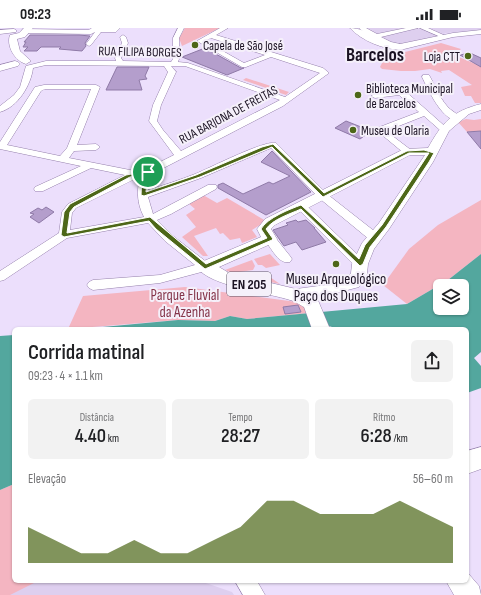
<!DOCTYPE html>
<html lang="pt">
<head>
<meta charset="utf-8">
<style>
  :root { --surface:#fff; --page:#f2f2f2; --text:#202124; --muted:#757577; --accent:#4d6718 }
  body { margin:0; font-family:"Sofia Sans Condensed",sans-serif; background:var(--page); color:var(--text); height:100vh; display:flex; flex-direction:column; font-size:15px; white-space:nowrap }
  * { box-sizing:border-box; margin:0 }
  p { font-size:13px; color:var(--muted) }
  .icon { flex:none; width:22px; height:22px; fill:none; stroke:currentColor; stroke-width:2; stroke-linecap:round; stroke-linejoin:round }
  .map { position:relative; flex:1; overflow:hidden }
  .sheet { position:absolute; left:12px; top:299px; width:457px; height:256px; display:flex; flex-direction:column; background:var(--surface); border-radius:6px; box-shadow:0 1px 3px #0004 }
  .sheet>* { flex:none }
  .controls { position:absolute; left:433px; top:251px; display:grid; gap:8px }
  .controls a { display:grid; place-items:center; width:36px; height:36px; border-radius:6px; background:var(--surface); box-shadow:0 1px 3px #0004; font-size:20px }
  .pin { position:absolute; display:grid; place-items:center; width:34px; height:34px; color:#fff; margin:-17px; border:2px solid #fff; border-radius:50%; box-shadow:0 1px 4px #0007 }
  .round { display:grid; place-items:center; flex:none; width:42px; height:42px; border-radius:6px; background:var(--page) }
  .summary { display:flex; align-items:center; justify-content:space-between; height:68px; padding:0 16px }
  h1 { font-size:22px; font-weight:600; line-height:30px }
  .stats { display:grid; grid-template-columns:repeat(3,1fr); gap:6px; height:68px; padding:4px 16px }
  .stats div { display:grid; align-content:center; border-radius:6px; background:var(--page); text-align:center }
  .stats b { font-size:20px; font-weight:600 }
  .stats small { font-size:11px; font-weight:400 }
  .stats p { font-size:11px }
  .chart { height:112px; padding:8px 16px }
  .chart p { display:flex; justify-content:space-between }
  .chart svg { width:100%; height:72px; margin-top:4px; fill:var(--accent); opacity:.7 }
  .status { display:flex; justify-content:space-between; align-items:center; height:28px; padding:0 20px; background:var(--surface); direction:ltr }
  .status svg { height:11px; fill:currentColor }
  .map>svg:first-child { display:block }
</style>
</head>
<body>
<div class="status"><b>09:23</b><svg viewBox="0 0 49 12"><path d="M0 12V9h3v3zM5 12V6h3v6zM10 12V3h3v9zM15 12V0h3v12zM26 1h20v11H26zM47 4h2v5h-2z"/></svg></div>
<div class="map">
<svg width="481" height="567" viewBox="0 0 481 567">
  <rect width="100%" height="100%" fill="#ecdffc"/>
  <g fill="#decfef">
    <path d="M359,0h122v2l-35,3 -37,11 -23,1z"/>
    <path d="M36,553h164l32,11 2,3h-226z"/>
  </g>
  <g fill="#f4b5c1">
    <path d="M185,0h35l-38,18 -3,-8z"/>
    <path d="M441,15l20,6 -7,6 24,10h3v38h-6l-4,-7h-6l-4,-9 11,-2 -23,-15 -8,1 1,2 -12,-4 -15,2h-14l-19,-2 -2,-2 5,-10z"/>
    <path d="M246,50l43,14 -3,3 -43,-15z"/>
    <path d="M466,91l8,1 7,-1v12l-14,1 -9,-10z"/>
    <path d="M203,167l14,8 10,-5 39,23 -14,9 5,7 -15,6 -2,-5 -10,2 -7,-7 -3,1 -4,-6 -22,8 14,20h-5l-21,-19 14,-10 -10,-12 9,-6 -7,-6z"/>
    <path d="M481,172v54l-33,26 -41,24 -24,-19 26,-36 29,-24z"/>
    <path d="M270,226l10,11 -14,3 -4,-3h-4l-4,-6z"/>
    <path d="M252,232l3,6 -2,4 -21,3 -7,-3z"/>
    <path d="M253,244l4,2 7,-1 16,11 -43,-9z"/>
    <path d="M185,259l119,16 6,10 -63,6 -17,-3 -15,5 -37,-1 -110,9 15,-33z"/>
    <path d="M14,456v97h24l-28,14h-10v-105z"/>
  </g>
  <g fill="#53a79e" fill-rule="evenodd">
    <path d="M481,226v98l-7,6 7,8v22l-14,5v-64h-137l2,-2 -9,-3 -12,2 1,3h-231l97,-9 37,1 15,-5 17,3 160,-15 41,-24zM440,258h22v22h-22z"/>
    <path d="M14,307v149l-14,6v-154z"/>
  </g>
  <g fill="#b49ecc" stroke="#8f7aa7">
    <path d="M30,7h49l11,1 -5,7 1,3 -4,5 -23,-2 2,-2h-20l-4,4h-13l4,-4h-5l3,-5h-2z"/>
    <path d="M205,20l36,20h3l-17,7 -45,-18z"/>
    <path d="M470,25l11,5v9l-21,-12z"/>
    <path d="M117,39h32l-4,9 2,3 -8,1 3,10h-36z"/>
    <path d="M346,93l25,10 -11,8 -25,-11z"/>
    <path d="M481,103v18l-14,-17z"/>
    <path d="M272,123l39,41 -45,23 -48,-27v-3l5,-2 20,11 26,-12 4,2 17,-8 -29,-14z"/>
    <path d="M46,179l8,5 -15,11 -9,-6 4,-3 -4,-1 8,-5 4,2z"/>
    <path d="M296,192l2,2 8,-2 9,8h-1l12,14 -24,8 -6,-8 -12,4 -11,-16 15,-5 -2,-2z"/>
    <path d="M298,277l3,7 -16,2 -2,-7z"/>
  </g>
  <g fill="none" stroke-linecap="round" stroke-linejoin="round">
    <g stroke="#9580ac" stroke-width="1">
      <g id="minor">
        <path d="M92,0h28l-4,4h-15l-10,13 -2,1 -3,-2 9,-12 -4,2 -66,-1 -3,-2 3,-2 64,1z"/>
        <path d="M178,0h6l-5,10v21l-1,3 10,1 97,34 35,-24 -49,-16 -25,10h-4l-45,-26 23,-13h8l-12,7 107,33 6,5 -46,33 -131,68 -4,16c16,-5 32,-10 47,-16 15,-6 69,-34 81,-31l51,51 51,40 2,3 -2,3h-8l-51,-42 -48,-50 -70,30 -53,19 5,17 55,-29h8l1,2 -1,2 -45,25 -14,6 16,16 36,28 2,3 -2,3 -49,13 -67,7 -4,-2 -2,-3 2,-3 4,-2 67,-5 35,-10 -30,-24 -17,-18 -81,15 -63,42 -4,1v-10l59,-38 3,-21 6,-8 57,-29 -34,-7 -48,23h-8l-1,-2 1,-2 46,-21 -81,-17v-7l35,-55 9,-2h52l4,2 -23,58 19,-1 4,3 -4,3 -22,1 -5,7 66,13 11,-2 28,-14 -25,-34 4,-16 15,-33 -4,-6 -118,-1 -13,3c-2,17 -15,39 -33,44v-6l14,-11 6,-8 6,-21 20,-5h70l-1,-3 7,-15 -2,-6 3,-2 3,2 2,6 -7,15 2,3 48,1 2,-3v-21zM211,10l54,17 -21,8 -39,-22zM171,38h14l95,34 -99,51 -18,-21 -6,-9 4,-16 15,-33zM45,61h46l-24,59 -7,8 -53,-11 34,-54zM141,148c-5,13 -4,28 3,41l-74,13 2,-17 4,-5z"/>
        <path d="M359,0h7l11,6 29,-6h12l-37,9 10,5 9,2v2c-13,2 -31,-9 -41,-18z"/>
        <path d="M420,0h8l20,9 -5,1z"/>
        <path d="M14,1l2,1v2l-16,2v-4z"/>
        <path d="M423,47h6c6,10 10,22 18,31 4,5 10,7 14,12l-1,2c-17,4 -32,-31 -38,-43z"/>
        <path d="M401,62h3l44,39 -1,2h-6l-17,-15 -38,15 25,19 2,2 -5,3 -3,-1 -29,-24 1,-2 42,-16 -20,-17 -24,3 -4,-2 4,-2z"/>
        <path d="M301,175l4,1 59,57 2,3 -2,3 -4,1 -4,-1 -59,-59 -1,-2 1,-2z"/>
        <path d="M270,207l4,1 16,20 2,3 -2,3c-11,3 -18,-13 -24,-20l-2,-3 2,-3z"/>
        <path d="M235,553h22l8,14h-22z"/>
      </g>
    </g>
    <g stroke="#9580ac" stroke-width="1">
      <g id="major">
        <path d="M24,0h9l-8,9 -8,2 3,12 11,10 -5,3c-11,-3 -20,-18 -16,-29l9,-2z"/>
        <path d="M350,0c18,0 31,16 50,16l53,-11 28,-3v4l-28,3 -53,13c-17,-1 -38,-9 -50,-22z"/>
        <path d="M15,33l3,1 2,2 -2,2 -18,5v-6z"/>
        <path d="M481,76v6l-12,4 -20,17 -16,31 -44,67 -15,20 -6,15 -1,10 -8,13 -42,11 13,31h-18l-8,-22c-4,-2 -9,-6 -14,-7 -21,-7 -82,-14 -93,-33l2,-4 62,-26 -4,-8 8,-10 139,-70 24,-1c14,-25 24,-37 53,-44zM410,127h15l-46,68 -17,20 -10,21 -1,9 -4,6 -21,6 -30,4 -67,-16 -10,-6 56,-25 2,-3 -6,-10 4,-4z"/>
        <path d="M481,419v22l-14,5v-23z"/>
        <path d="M467,544l12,14 2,9h-27l-8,-14h21z"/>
      </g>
    </g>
    <use href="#minor" fill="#fff" fill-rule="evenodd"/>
    <use href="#major" fill="#fff" fill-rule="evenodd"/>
  </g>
  <path fill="#4d6718" stroke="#fff" fill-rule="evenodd" d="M273,116l51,49 83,-42 17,-1 10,3 -5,9 -43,65 -16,20 -7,17 -3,2 -59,-57c-11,5 -28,10 -35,20l7,10 -1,1 -67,29 -49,-40 -7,-8 -85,16 -3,-2 3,-23 6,-8 56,-29 23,-4 -2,7 -1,14 50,-17 66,-28zM272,119l51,50 86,-44h20l-47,72 -17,20 -6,14 -58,-54c-11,4 -34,13 -40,24l6,9 -61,26 -56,-47 -83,16 3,-21 4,-5 56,-30 14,-3 -2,4 -1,17 3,1 56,-19z"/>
  <g fill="#4d6718" stroke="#f5f0fa" stroke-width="1.5">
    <circle cx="195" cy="17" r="4"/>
    <circle cx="468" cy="28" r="4"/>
    <circle cx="358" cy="67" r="4"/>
    <circle cx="353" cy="102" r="4"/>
    <circle cx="336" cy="236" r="4"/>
  </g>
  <g text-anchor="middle" stroke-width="4" stroke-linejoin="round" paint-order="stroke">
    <g font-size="13" fill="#1b1223" stroke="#f5f0fa" text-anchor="start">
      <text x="203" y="22">Capela de São José</text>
      <text x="460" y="33" text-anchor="end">Loja CTT</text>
      <text x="366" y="65">Biblioteca Municipal<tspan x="366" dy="15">de Barcelos</tspan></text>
      <text x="361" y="107">Museu de Olaria</text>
    </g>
    <g font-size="13" fill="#1b1223" stroke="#f5f0fa">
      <text transform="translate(140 23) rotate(1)" y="5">RUA FILIPA BORGES</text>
      <text transform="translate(228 86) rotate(-28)" y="5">RUA BARJONA DE FREITAS</text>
    </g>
    <rect fill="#f5f0fa" stroke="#5c5564" stroke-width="1" x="227" y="244" width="44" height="24" rx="3"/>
    <g font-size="14" font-weight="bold" fill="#1b1223">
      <text x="249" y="261">EN 205</text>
    </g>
    <g font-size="15" fill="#1b1223" stroke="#f5f0fa">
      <text x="336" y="256">Museu Arqueológico<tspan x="336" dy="17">Paço dos Duques</tspan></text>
    </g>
    <g font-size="15" fill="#86354a" stroke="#f5f0fa">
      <text x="185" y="272">Parque Fluvial<tspan x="185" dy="17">da Azenha</tspan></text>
    </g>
    <g font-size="19" font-weight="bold" fill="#1b1223" stroke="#f5f0fa">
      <text x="375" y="33">Barcelos</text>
    </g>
  </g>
</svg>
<div class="controls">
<a><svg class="icon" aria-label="layers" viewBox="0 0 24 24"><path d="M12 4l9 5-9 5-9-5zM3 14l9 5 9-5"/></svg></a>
</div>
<div class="pin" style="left:148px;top:144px;background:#1e9e55"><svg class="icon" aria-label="arrive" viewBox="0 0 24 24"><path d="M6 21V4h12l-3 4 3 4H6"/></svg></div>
<section class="sheet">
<div class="summary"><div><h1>Corrida matinal</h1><p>09:23 · 4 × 1.1 km</p></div><a class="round"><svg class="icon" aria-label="share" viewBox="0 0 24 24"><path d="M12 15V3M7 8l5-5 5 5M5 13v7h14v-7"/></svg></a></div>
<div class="stats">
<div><p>Distância</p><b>4.40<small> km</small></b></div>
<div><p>Tempo</p><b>28:27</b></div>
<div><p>Ritmo</p><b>6:28<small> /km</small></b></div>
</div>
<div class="chart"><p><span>Elevação</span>56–60 m</p>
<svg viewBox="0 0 160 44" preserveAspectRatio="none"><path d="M0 44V22L10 30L20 38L30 38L40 30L50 38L60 38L70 30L80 22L90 6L100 6L110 14L120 14L130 14L140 6L150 14L160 22V44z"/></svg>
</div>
</section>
</div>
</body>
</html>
